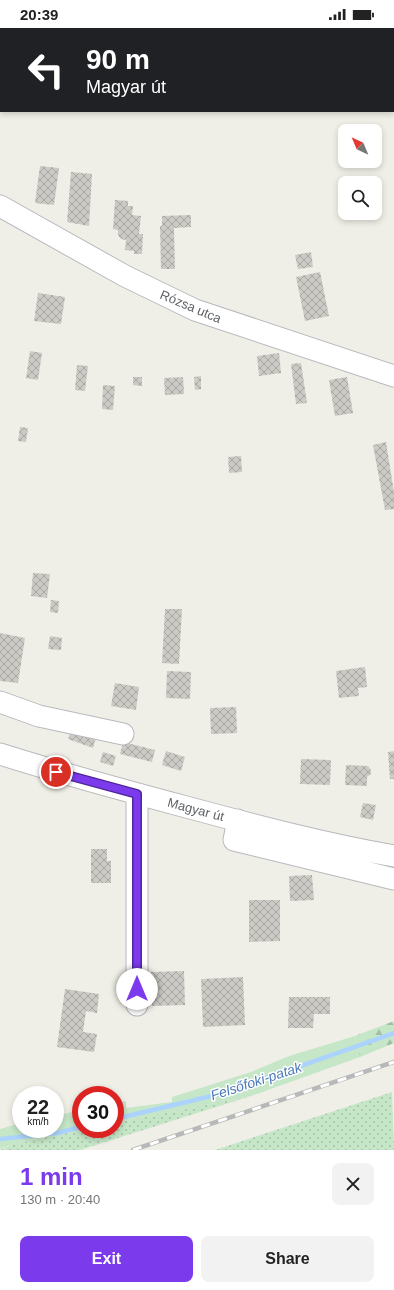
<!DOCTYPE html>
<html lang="en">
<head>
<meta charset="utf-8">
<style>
  body { margin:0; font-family:Arial,sans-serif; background:#f2f2f2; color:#222; height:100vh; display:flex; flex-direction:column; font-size:15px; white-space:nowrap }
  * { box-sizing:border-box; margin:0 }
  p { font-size:13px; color:#767676 }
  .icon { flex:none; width:22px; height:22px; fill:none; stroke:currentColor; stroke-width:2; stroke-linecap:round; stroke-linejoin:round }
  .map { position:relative; height:1122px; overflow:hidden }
  .side { display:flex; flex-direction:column; background:#fff; flex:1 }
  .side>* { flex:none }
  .banner { position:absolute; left:0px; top:0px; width:394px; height:84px; box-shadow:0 2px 6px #0003; background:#202124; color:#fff; overflow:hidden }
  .needle { width:26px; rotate:316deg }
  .controls { position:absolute; left:338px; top:96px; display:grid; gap:8px }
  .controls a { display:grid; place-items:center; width:44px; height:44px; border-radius:8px; background:#fff; box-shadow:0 2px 6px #0003; font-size:20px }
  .speed { position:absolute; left:12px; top:1058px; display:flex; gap:8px; font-size:20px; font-weight:700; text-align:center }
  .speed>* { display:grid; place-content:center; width:52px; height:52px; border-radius:50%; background:#fff; box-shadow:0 2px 6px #0003; line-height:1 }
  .speed small { font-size:10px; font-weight:400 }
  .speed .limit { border:6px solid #d22; background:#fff; color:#111 }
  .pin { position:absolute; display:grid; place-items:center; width:34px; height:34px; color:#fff; margin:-17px; border:2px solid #fff; border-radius:50%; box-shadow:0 1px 4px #0007 }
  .me { position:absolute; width:44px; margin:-22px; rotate:0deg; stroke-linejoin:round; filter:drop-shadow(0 0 3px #0008) }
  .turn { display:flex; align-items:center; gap:14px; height:84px; padding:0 20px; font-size:18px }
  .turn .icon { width:52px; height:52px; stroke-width:2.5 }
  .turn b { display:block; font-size:28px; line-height:34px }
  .round { display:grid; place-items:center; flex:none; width:42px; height:42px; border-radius:8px; background:#f2f2f2 }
  .summary { display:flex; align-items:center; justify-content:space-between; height:68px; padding:0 20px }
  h1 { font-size:24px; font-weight:700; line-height:30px; color:#7c3aed }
  .button { display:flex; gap:8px; margin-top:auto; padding:8px 20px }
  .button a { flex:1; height:46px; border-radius:8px; background:#7c3aed; color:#fff; font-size:16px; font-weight:700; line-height:46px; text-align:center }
  .button a+a { background:#f2f2f2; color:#222 }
  .status { display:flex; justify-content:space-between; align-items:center; height:28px; padding:0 20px; background:#fff; direction:ltr }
  .status svg { height:11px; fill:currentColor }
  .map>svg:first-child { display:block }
  .grass { fill:#c5e6c7 }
  .forest { fill:url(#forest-firs) }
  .garden { fill:url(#garden-dots) }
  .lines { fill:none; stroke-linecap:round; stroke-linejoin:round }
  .stream { stroke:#abd3fd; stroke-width:4.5 }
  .building { fill:url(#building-cross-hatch) }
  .minor-casing { stroke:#b7b9bd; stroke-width:23 }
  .minor { stroke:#fff; stroke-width:21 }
  .rail-casing { stroke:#b7b8b8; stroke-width:4.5 }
  .rail { stroke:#fff; stroke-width:3; stroke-dasharray:9; stroke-linecap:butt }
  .route-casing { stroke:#51269a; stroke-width:10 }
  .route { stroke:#7c3aed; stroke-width:7 }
  .labels { text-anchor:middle; stroke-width:3; stroke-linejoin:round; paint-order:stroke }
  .street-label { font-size:13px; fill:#5e6267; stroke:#fff }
  .water-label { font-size:14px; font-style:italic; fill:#4978b8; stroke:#fff }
</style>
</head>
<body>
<div class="status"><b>20:39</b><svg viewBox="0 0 49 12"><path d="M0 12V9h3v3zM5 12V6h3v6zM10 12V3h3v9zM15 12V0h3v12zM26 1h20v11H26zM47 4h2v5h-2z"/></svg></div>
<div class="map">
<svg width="394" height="1122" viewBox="0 0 394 1122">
  <defs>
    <pattern id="forest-firs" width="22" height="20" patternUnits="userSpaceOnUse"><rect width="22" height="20" fill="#c5e6c7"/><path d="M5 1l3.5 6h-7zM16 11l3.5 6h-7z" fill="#a3bea5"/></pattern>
    <pattern id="garden-dots" width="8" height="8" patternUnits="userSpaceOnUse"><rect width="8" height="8" fill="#c5e6c7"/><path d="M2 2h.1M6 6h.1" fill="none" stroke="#a3bea5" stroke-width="1.8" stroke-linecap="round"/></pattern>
    <pattern id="building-cross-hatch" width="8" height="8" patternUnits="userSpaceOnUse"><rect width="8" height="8" fill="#cccac4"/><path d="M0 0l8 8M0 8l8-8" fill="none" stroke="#a9a7a3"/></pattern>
  </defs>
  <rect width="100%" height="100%" fill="#f0efe7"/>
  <path class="grass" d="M355 1008 360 1029 251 1068 115 1095V1075L126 1073V1080L172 1074V1069L251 1044 289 1028Z
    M81 1082V1101H87L13 1116 0 1121V1101L21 1095V1101H55V1088Z"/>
  <path class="forest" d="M394 993V1015L360 1029 355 1008Z"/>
  <path class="garden" d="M392 1064 394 1122H215Z
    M251 1068 80 1122H0L13 1116 87 1101H115V1095Z"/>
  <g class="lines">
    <path class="stream" d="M115 1091 224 1065 394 1005
      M0 1111 58 1105 81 1099"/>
  </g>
  <path class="building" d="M40 138 59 140 54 177 35 175Z
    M71 144 92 146 89 198 67 194Z
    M115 172 128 173V178H133L132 187 141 188 139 206H143L142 226H134V223L125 222 126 212 121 211 118 207V202L113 201Z
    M191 187V199L174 200 175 241H161L160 198H162V188Z
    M311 224 313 239 298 241 295 227Z
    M320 244 329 288 305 293 296 249Z
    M38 265 65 269 61 296 34 293Z
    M30 323 42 325 38 352 26 350Z
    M279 325 281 345 259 348 257 328Z
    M301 335 307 375 296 376 291 336Z
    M77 337 88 338 85 363 75 362Z
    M201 348V361L195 362 194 349Z
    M133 349H142V358L133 357Z
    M183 349 184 366 165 367 164 350Z
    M347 349 353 385 335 388 329 352Z
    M103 357 115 358 113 382 102 381Z
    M20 399 28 400 26 414 18 413Z
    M386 414 394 464V481L385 482 373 417Z
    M241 428 242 444 229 445 228 429Z
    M33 545 50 546 47 570 31 568Z
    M51 572 59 573 58 585 50 584Z
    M165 581H182L179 636 162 635Z
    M0 605 25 610 18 655 0 653Z
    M50 608 62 610 61 622 48 621Z
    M365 639 367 659 358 660 359 668 339 670 336 643Z
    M167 643 191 644 190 671 166 670Z
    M115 655 139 659 136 682 111 678Z
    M236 679 237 705 211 706 210 680Z
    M73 698 97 706 93 720 68 711Z
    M123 714 155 722 152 734 120 726Z
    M166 723 185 729 181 743 162 737Z
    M394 723V751H390L388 724Z
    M103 724 116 728 113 738 100 734Z
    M301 731 331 732 330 757 300 756Z
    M346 737 368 738 371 742V746L367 749V758L345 757Z
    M363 775 376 777 373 792 360 789Z
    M91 821H107V833H111V855H91Z
    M312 847 314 872 290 873 289 848Z
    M249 872H280V913L249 914Z
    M184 943 185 977 152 978 151 944Z
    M243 949 245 997 203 999 201 951Z
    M65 961 99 966 97 985 86 983 83 1004 97 1006 94 1024 57 1019Z
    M289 969H330V986H314L313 1000H288Z"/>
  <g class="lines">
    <g class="minor-casing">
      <path id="minor" d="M287 0 290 1
        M393 35H394
        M0 178 125 248 195 282 394 348
        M0 674 39 688 123 706
        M0 726C63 746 126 763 190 780 257 798 325 816 394 828
        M238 792 234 812 394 851
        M137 977V766"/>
    </g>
    <use href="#minor" class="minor"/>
    <g class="rail-casing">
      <path id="rail" d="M133 1122 394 1034"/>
    </g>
    <use href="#rail" class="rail"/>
  </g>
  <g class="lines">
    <g class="route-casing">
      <path id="route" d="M56 744 137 766V961"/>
    </g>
    <use href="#route" class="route"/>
  </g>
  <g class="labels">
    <g class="street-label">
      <text transform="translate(191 278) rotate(23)" y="5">Rózsa utca</text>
      <text transform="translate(196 781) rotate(15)" y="5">Magyar út</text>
    </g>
    <g class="water-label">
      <text transform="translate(256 1053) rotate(-18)" y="5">Felsőfoki-patak</text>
    </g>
  </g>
</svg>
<div class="controls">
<a><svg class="needle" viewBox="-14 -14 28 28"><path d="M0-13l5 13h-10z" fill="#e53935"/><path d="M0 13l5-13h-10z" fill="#767676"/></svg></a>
<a><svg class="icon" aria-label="search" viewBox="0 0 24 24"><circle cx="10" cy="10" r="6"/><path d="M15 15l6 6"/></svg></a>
</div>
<div class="speed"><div>22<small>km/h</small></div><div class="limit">30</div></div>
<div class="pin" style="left:56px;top:744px;background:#d93025"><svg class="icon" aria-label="arrive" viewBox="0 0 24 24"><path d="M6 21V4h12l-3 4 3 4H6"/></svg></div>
<svg class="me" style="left:137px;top:961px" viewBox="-20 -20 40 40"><circle r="19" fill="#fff"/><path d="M0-13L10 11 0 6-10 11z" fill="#7c3aed"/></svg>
<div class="banner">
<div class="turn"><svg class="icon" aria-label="left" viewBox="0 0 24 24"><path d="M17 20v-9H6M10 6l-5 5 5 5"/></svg><div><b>90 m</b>Magyar út</div></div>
</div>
</div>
<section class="side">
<div class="summary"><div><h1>1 min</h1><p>130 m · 20:40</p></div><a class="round"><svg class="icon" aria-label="close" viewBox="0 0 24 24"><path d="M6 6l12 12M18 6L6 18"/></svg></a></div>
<div class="button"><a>Exit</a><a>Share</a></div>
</section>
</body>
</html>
